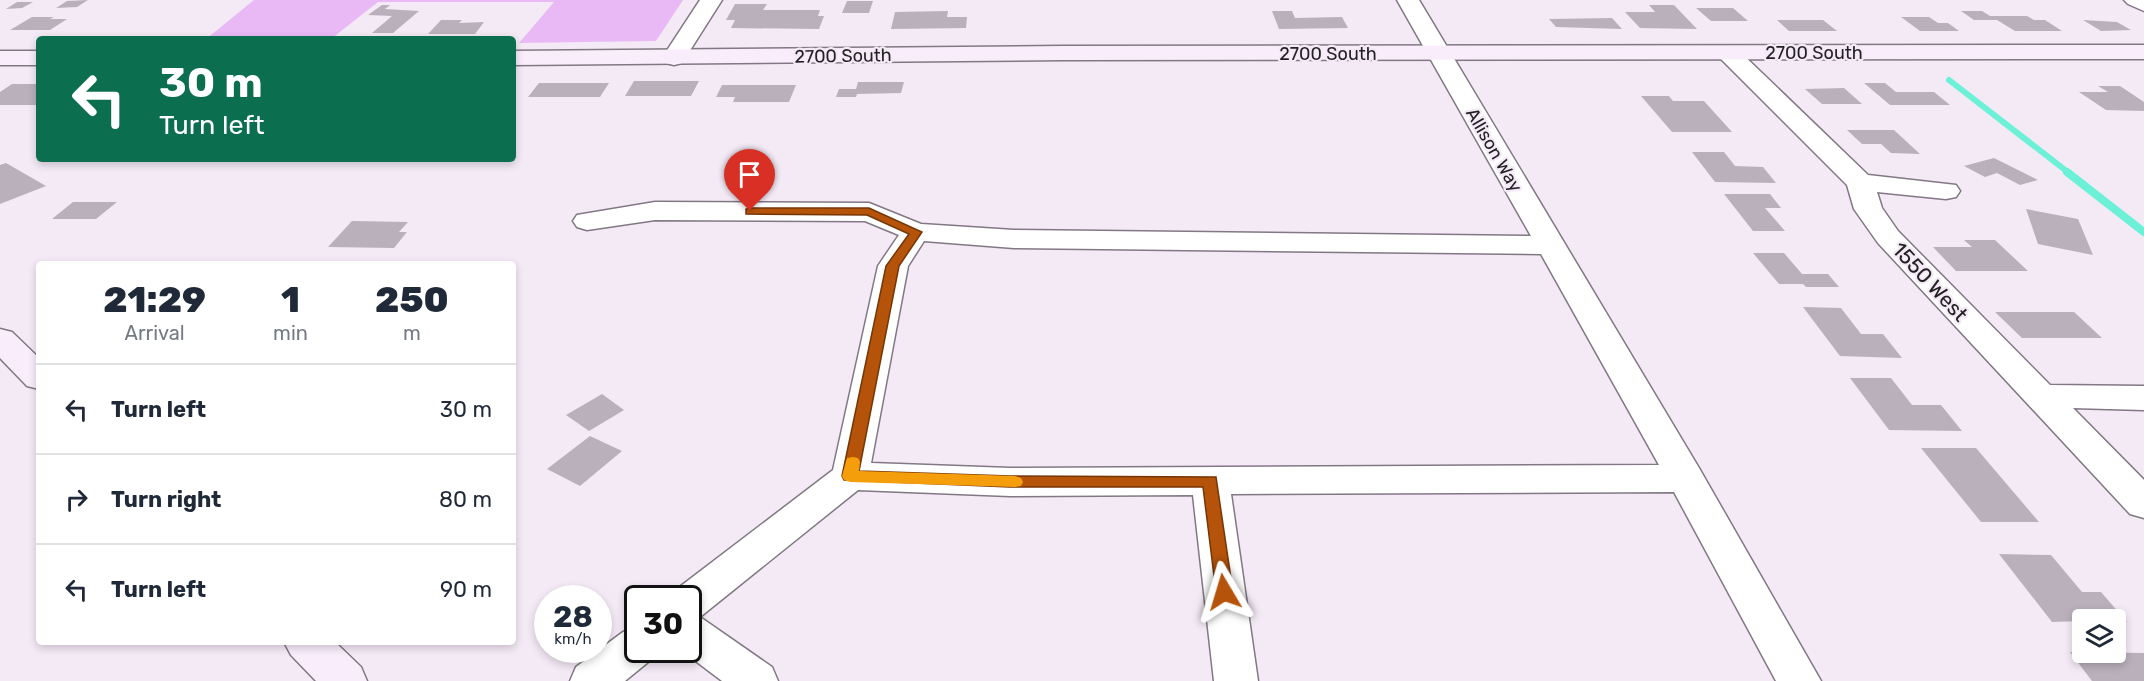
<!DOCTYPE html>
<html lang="en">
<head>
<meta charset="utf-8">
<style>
  body { margin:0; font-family:Rubik,sans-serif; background:#f6f6f7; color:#1f2937; height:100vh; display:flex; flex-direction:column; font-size:22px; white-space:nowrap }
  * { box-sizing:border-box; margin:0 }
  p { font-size:20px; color:#747a83 }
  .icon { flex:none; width:33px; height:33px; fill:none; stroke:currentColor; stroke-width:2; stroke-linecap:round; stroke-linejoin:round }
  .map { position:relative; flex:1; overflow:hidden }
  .side { position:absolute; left:36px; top:261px; width:480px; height:384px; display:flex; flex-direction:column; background:#fff; border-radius:6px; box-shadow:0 3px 9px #0003 }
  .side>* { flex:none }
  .guide { position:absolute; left:36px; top:36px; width:480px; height:126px; border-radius:6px; box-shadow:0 3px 9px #0003; background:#0b6e4f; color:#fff; overflow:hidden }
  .buttons { position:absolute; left:2072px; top:609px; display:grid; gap:12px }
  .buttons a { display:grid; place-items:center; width:54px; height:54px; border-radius:6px; background:#fff; box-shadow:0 3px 9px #0003; font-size:30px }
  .speed { position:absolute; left:534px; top:585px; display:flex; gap:12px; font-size:30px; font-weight:700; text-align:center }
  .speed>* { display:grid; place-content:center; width:78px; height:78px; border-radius:50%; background:#fff; box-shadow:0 3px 9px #0003; line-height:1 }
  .speed small { font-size:15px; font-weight:400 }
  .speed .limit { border:3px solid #111; border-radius:9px; background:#fff; color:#111 }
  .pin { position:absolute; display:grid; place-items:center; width:51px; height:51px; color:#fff; margin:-62px -26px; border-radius:50% 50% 50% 0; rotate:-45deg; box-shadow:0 0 6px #0007 }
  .pin .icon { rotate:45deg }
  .me { position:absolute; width:66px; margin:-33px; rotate:353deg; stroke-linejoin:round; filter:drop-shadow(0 0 4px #0008) }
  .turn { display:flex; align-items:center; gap:21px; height:126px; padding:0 24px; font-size:27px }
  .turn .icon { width:78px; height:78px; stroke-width:2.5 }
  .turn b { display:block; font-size:42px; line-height:51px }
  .eta { display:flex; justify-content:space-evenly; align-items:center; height:102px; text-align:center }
  .eta b { font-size:36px; font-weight:800; line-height:42px }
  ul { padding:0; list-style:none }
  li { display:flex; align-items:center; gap:18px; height:90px; padding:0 24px; border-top:2px solid #e0e1e3 }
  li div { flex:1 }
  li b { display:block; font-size:22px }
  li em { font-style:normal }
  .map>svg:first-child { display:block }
  .green { fill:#e9b9f6 }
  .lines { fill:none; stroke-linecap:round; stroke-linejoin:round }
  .stream-far1 { stroke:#6cf0d6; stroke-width:6 }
  .stream { stroke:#6cf0d6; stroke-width:8 }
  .building { fill:#b9b0bc }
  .minor-casing { stroke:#817883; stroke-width:3 }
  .secondary-casing { stroke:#817883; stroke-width:3 }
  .minor { fill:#fff; fill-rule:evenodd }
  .secondary { fill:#f9edfc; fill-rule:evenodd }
  .route { fill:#b45309; stroke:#753606; stroke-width:1.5 }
  .slow { fill:#f59e0b }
  .labels { text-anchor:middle; stroke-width:4.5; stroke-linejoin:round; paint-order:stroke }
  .far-street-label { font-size:18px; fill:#242125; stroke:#f4eaf6 }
  .street-label { font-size:21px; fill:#242125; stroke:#f4eaf6 }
</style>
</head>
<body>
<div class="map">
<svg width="2144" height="681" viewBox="0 0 2144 681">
  <rect width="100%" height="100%" fill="#f4eaf6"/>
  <path class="green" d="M254 0H683L656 41 519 43 554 2H378L331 39H206Z"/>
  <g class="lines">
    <path class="stream-far1" d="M1949 80 2069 173"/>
    <path class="stream" d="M2067 172 2144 232"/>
  </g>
  <path class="building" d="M88 0 77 7 56 8 67 1Z
    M847 1H873L869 13H842Z
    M17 2H33L22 8 6 9Z
    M735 4H767L763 10H820L818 16H824L819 29 731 28 735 20H726Z
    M382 5H390L385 9 419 11 393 33H372L392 16 368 15Z
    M1649 5H1674L1697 29 1640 28 1625 12H1655Z
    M1696 8H1733L1748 21H1711Z
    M948 11 947 17H967L966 28 891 29 895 12Z
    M1272 11H1292L1295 18 1342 17 1348 28 1279 29Z
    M1961 11H1982L1990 16H2027L2034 20H2045L2062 31H2015L1997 20H1974Z
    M32 17H54L50 19H67L50 30H10Z
    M1901 17H1929L1938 23H1948L1959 31H1920Z
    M1612 18 1622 29 1556 27 1549 19Z
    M441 20H462L459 23 484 22 475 34H428Z
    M1777 20H1823L1837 31H1789Z
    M2083 20 2117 22 2131 30 2101 31Z
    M634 81H699L691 96H625Z
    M858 82H904L901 93 857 94 856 97H836L839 89H856Z
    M539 83H609L600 97H528Z
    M1864 83H1885L1896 92H1934L1950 105H1890Z
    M12 84H39V105H0V92Z
    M722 85H796L789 102H733L735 97H716Z
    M2098 86H2120L2144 102V111L2106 110 2079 92H2108Z
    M1844 88 1862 104H1822L1805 89Z
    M1641 96H1669L1673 101H1704L1732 132H1672Z
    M1847 130H1894L1920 154 1891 153 1881 144H1862Z
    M1692 152H1724L1735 166 1763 167 1776 183 1715 182Z
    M1994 158 2038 180 2020 185 1997 173 1985 177 1964 166Z
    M6 163 46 186 0 204V165Z
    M1724 194H1770L1781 208H1765L1785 231H1753Z
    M73 202H117L96 219H52Z
    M2026 209 2078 219 2093 255 2038 244Z
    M352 221 408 222 399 232H407L394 248 328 247Z
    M1964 240H1995L2028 271H1956L1933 247H1972Z
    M1753 253H1784L1802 274H1828L1839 287H1806L1803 284H1779Z
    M1803 307 1841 308 1861 334H1883L1902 358 1840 356Z
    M1995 312H2074L2102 338H2022Z
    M1850 378H1891L1912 405H1941L1962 431 1889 430Z
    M602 394 624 410 589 431 566 415Z
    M590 436 622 451 580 486 547 469Z
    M1921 448H1976L2039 522H1981Z
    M1999 554 2051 555 2082 592H2101L2127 622H2115V620L2052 622Z
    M2070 652 2144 653V681H2092Z"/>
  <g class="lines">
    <g class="minor-casing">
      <path id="minor" d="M700 0H722L682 63 674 65 666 63 662 58Z
        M1397 0H1419L1699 468 1821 681H1776L1674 492 1231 494 1258 681H1214L1193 495 1010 496 858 490 700 617 772 667 778 681H722L681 650H688V598H670L673 592 833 470 878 266 899 235 865 221 655 220 587 230 577 227 573 221 577 215 655 202 869 203 921 224 1014 230 1531 236ZM924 241 1014 248 1541 254 1659 465 1010 468 871 463 908 266Z
        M2124 0H2144V11L2128 4Z
        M1729 47 1737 49 1868 175 1956 185 1960 191 1956 197 1946 199 1877 192 1882 208 1898 231 2050 385 2144 386V410L2073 408 2144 480V518L2130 514 1878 243 1854 209 1847 185 1721 59 1718 54 1721 49Z
        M638 627V650H658L653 658 625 681H570L576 667 623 632Z"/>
    </g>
    <g class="secondary-casing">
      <path id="secondary" d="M2144 45V59L1063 60 513 65V51L1063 46Z
        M0 51H39V65H0Z
        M0 329 12 332 39 358V389L27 386 0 358Z
        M284 642H335L361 667 367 681H316L291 655Z"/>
    </g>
    <use href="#minor" class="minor"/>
    <use href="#secondary" class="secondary"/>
  </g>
  <path class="route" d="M750 208H869L922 232 899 266 859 471 1010 476 1216 477 1233 592 1230 597 1224 599 1218 597 1216 592 1203 487H1010L844 480 842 476 886 266 909 234 867 215 746 214V209Z"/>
  <path class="slow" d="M853 457 858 458 860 462 859 471 1015 476 1021 478 1023 482 1021 486 1015 487 850 482 844 480 842 476 847 458Z"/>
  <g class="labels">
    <g class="far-street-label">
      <text x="1814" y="59">2700 South</text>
      <text x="1328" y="60">2700 South</text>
      <text transform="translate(843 56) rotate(-1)" y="6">2700 South</text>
      <text transform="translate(1494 150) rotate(60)" y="6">Allison Way</text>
    </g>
    <g class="street-label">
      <text transform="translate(1930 282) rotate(47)" y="7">1550 West</text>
    </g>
  </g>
</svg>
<div class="buttons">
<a><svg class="icon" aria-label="layers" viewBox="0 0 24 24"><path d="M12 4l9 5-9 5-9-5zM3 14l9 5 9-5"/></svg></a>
</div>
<div class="speed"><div>28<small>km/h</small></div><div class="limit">30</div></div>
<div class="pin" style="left:750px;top:211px;background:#d93025"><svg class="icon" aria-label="arrive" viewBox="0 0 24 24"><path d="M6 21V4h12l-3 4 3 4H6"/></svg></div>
<svg class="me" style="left:1224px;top:592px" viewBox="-20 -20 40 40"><path d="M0-17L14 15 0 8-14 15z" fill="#b45309" stroke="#fff" stroke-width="4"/></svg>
<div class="guide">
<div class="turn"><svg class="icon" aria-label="left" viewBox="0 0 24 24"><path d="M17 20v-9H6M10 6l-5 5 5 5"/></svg><div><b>30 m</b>Turn left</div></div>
</div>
<section class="side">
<div class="eta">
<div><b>21:29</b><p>Arrival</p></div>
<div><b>1</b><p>min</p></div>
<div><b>250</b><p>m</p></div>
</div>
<ul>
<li><svg class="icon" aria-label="left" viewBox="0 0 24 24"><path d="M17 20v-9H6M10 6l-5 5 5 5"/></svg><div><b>Turn left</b></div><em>30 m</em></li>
<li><svg class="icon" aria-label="right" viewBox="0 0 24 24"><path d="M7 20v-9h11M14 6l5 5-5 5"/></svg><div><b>Turn right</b></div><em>80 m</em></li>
<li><svg class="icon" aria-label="left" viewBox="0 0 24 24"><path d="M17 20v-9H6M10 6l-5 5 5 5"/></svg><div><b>Turn left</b></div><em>90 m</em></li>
</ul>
</section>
</div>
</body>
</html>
